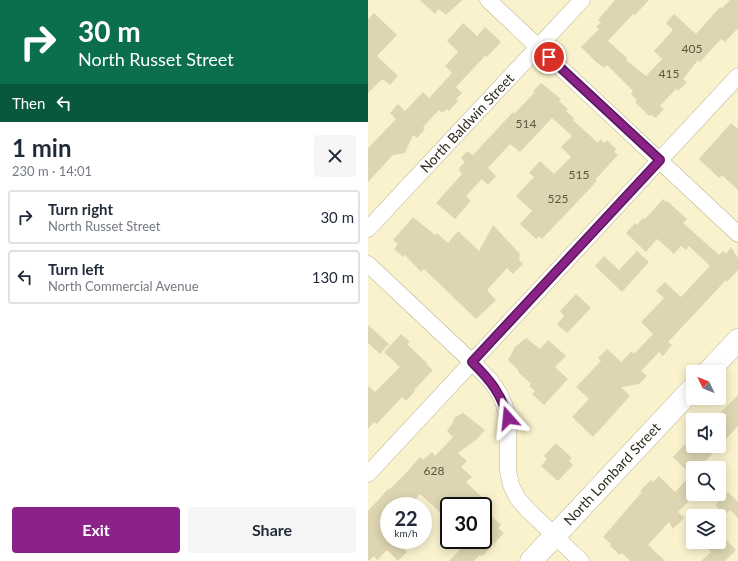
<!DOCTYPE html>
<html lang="en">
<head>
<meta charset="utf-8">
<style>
  body { margin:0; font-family:Lato,sans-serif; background:#f6f6f7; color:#1f2937; height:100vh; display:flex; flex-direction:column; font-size:15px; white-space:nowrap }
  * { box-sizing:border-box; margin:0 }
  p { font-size:13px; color:#747a83 }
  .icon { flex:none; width:22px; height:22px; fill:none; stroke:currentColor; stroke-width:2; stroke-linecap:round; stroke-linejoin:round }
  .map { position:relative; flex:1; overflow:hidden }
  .sheet { display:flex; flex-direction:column; background:#fff; width:368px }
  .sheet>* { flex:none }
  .hud { background:#0b6e4f; color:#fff; overflow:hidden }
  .needle { width:26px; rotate:313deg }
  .controls { position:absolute; left:318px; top:365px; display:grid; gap:8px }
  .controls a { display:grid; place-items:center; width:40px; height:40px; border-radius:4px; background:#fff; box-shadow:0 2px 10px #0003; font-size:20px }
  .speed { position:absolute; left:12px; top:497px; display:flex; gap:8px; font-size:20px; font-weight:700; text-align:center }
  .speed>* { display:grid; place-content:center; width:52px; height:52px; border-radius:50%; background:#fff; box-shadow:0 2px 10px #0003; line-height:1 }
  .speed small { font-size:10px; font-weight:400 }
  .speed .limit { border:2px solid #111; border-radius:6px; background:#fff; color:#111 }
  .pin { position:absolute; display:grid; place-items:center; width:34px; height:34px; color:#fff; margin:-17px; border:2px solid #fff; border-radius:50%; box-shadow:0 1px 4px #0007 }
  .me { position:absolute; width:44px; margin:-22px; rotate:342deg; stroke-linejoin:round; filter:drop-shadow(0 0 3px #0008) }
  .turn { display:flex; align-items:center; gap:14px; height:84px; padding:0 12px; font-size:18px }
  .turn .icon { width:52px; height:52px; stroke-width:2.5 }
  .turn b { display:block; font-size:28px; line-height:34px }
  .then { display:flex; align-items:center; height:38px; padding:0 12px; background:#0003; gap:8px; font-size:15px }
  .round { display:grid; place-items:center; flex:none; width:42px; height:42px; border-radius:4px; background:#f6f6f7 }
  .head { display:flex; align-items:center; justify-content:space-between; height:68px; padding:0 12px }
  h1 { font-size:24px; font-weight:700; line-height:30px }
  .primary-button { display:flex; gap:8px; margin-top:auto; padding:8px 12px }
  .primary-button a { flex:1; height:46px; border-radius:4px; background:#8a2288; color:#fff; font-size:16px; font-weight:700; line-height:46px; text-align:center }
  .primary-button a+a { background:#f6f6f7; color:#1f2937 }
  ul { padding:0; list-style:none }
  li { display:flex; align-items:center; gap:12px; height:54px; margin:0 8px 6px; padding:0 4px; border:2px solid #e0e1e3; border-radius:4px }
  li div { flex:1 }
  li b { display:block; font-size:15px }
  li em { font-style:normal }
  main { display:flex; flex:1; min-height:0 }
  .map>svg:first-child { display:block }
  .building { fill:#ded6b2 }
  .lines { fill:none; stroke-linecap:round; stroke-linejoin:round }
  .street-casing { stroke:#bab28f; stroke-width:17 }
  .primary-casing { stroke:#bab28f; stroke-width:23 }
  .street { stroke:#fff; stroke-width:16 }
  .primary { stroke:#fff; stroke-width:22 }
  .route-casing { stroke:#5a1658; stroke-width:10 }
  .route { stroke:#8a2288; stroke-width:7 }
  .labels { text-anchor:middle; stroke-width:3; stroke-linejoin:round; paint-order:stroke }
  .number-label { font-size:12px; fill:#5b5642 }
  .street-label { font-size:14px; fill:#2f2b1d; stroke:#fff }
</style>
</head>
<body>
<main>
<section class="sheet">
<div class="hud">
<div class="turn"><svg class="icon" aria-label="right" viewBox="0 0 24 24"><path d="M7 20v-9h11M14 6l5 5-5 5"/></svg><div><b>30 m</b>North Russet Street</div></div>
<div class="then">Then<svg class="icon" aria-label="left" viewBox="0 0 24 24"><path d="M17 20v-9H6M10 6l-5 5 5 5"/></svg></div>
</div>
<div class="head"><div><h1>1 min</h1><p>230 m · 14:01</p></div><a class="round"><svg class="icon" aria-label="close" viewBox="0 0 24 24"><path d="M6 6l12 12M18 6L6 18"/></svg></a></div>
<ul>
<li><svg class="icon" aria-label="right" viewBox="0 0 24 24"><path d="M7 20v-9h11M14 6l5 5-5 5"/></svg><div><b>Turn right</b><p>North Russet Street</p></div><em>30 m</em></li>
<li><svg class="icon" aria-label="left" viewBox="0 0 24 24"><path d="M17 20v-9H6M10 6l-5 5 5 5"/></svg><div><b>Turn left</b><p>North Commercial Avenue</p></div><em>130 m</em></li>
</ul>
<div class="primary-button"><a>Exit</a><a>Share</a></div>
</section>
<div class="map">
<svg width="370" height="561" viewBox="0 0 370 561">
  <rect width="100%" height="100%" fill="#faf2cd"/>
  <path class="building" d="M52 0H94L78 15 71 9 67 14Z
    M247 0H281L267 15 265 14 240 41 259 58 258 60 278 76 294 59 286 51 305 30 298 23 306 14 328 34 352 7 354 8 362 0H370V28L357 42 353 39 332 62 330 60 315 79 319 82 310 91 308 89 292 106 296 109 288 118 283 115 281 116 267 102 269 100 263 94 265 91 239 65 236 68 230 63H229L213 47 231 29 228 27 233 22 230 20Z
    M6 13 29 35 9 56 30 76 22 85 14 79 0 93V19Z
    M95 23 109 36 117 27 133 42 119 57 117 56 88 87 94 93 88 99 90 101 81 111 79 109 74 113 71 110 55 127 57 129 49 138 45 135 37 153 25 155 0 182V148L28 119 22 113 30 104 37 111 55 92 61 98 84 73 77 66 90 52 79 41Z
    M173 83 193 99 191 101 200 109 198 111 206 118 205 120 230 143 233 139 236 143 239 140 248 149 246 152 250 155 227 180 229 181 174 239 171 236 168 239 152 224 164 211 148 196 166 177 161 173 172 161 186 174 203 157 193 147 204 136 184 118 152 152 142 144 120 168 128 176 120 185 114 179 98 196 103 201 87 219 68 203 94 174 91 170 92 169 91 168 97 162 93 158 99 151 105 155 145 112 146 114 167 92 165 91Z
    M363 123 370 129V190L354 175 351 178 331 159Z
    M295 199 298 202 299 201 319 219 315 223 351 255 355 251 358 254 363 247 370 258V270L359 282 358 280 300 342 304 345 295 356 291 352 273 371 279 376 271 384 253 387 262 396 225 437 204 417 221 399 208 387 233 361 230 358 239 349 253 362 263 352 267 353 285 334 273 322 296 298 288 291 297 282 313 297 342 266 321 246 318 250 313 246 306 254 289 239 278 252 258 233 267 223 269 225 275 218 277 219Z
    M45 217 67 235 69 233 80 243 90 231 111 251 125 225 152 254 151 260 155 264 145 274 139 268 119 290 128 300 108 319 56 269 53 272 37 255 35 257 26 249 30 244 25 240Z
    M269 251 281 262 254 292 227 266 236 256 251 270Z
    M208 294 223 308 199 333 189 324 196 316 192 311Z
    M0 325 21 344 12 354 0 343Z
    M33 334 42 342 39 344 59 363 58 364 65 370 46 390 47 391 38 401 34 397 9 424 6 422 0 429V386L7 392 32 367 16 352Z
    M158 338 172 349 180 340 198 356 187 367 200 379 176 405 164 394 167 391 161 386 163 384 150 372 151 371 140 360 147 347Z
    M370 395V426L331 468H325V497L310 512 316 518 305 529 301 522 280 545 297 561H262L254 553 252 555 242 546 243 544 235 537 274 492 272 491 283 480 285 482 291 476 307 492 323 475 305 457 317 444 320 446H351V414Z
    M95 413 117 430 108 440 90 453 99 461 93 467 104 477 98 482 115 498 107 506H81L74 514 52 494 42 506H21V540H27L39 552 30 561 19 550 9 560 6 556 0 561V511L21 488V490L38 473 52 457 55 460 64 452 67 456 85 437 79 431 84 424 87 417Z
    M188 443 204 458 201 461 205 465 190 481 173 466 179 459 176 456Z
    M360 492 370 502V518L362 510 351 521V509L347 505Z
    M115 508 133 525 130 528 136 533 122 548 114 556 112 555 106 561H81L101 540H115Z
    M351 533 368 550 357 561H333L343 552 333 542H351Z"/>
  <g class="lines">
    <g class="street-casing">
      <path id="street" d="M120 0 370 234
        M0 229 214 0
        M0 264 104 362 122 380 131 393 136 404 140 418V471L143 485 150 499 160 510 213 561
        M0 474 370 76"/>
    </g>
    <g class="primary-casing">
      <path id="primary" d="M340 372 370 340
        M163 561 325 388"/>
    </g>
    <use href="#street" class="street"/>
    <use href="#primary" class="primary"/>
  </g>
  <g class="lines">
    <g class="route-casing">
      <path id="route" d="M140 418C133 393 122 380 104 362L292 160 181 57"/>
    </g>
    <use href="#route" class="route"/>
  </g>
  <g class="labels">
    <g class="number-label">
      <text x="324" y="53">405</text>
      <text x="301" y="78">415</text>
      <text x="158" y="128">514</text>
      <text x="211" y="179">515</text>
      <text x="190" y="203">525</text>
      <text x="66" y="475">628</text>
    </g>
    <g class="street-label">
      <text transform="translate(99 123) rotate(-47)" y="5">North Baldwin Street</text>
      <text transform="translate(244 474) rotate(-47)" y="5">North Lombard Street</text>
    </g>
  </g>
</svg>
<div class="controls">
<a><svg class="needle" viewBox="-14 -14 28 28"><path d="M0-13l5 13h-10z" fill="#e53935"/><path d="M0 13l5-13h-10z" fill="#747a83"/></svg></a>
<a><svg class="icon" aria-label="sound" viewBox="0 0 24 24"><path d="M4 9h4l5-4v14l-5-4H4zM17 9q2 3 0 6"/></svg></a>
<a><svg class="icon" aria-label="search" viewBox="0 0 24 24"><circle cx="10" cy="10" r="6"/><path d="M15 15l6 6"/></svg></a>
<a><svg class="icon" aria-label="layers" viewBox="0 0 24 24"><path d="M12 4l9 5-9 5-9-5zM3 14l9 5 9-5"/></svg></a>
</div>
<div class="speed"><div>22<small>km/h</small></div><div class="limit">30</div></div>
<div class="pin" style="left:181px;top:57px;background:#d93025"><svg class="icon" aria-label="arrive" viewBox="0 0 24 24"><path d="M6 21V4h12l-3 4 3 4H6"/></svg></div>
<svg class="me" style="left:140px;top:418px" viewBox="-20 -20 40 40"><path d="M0-17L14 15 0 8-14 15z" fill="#8a2288" stroke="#fff" stroke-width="4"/></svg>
</div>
</main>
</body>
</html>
